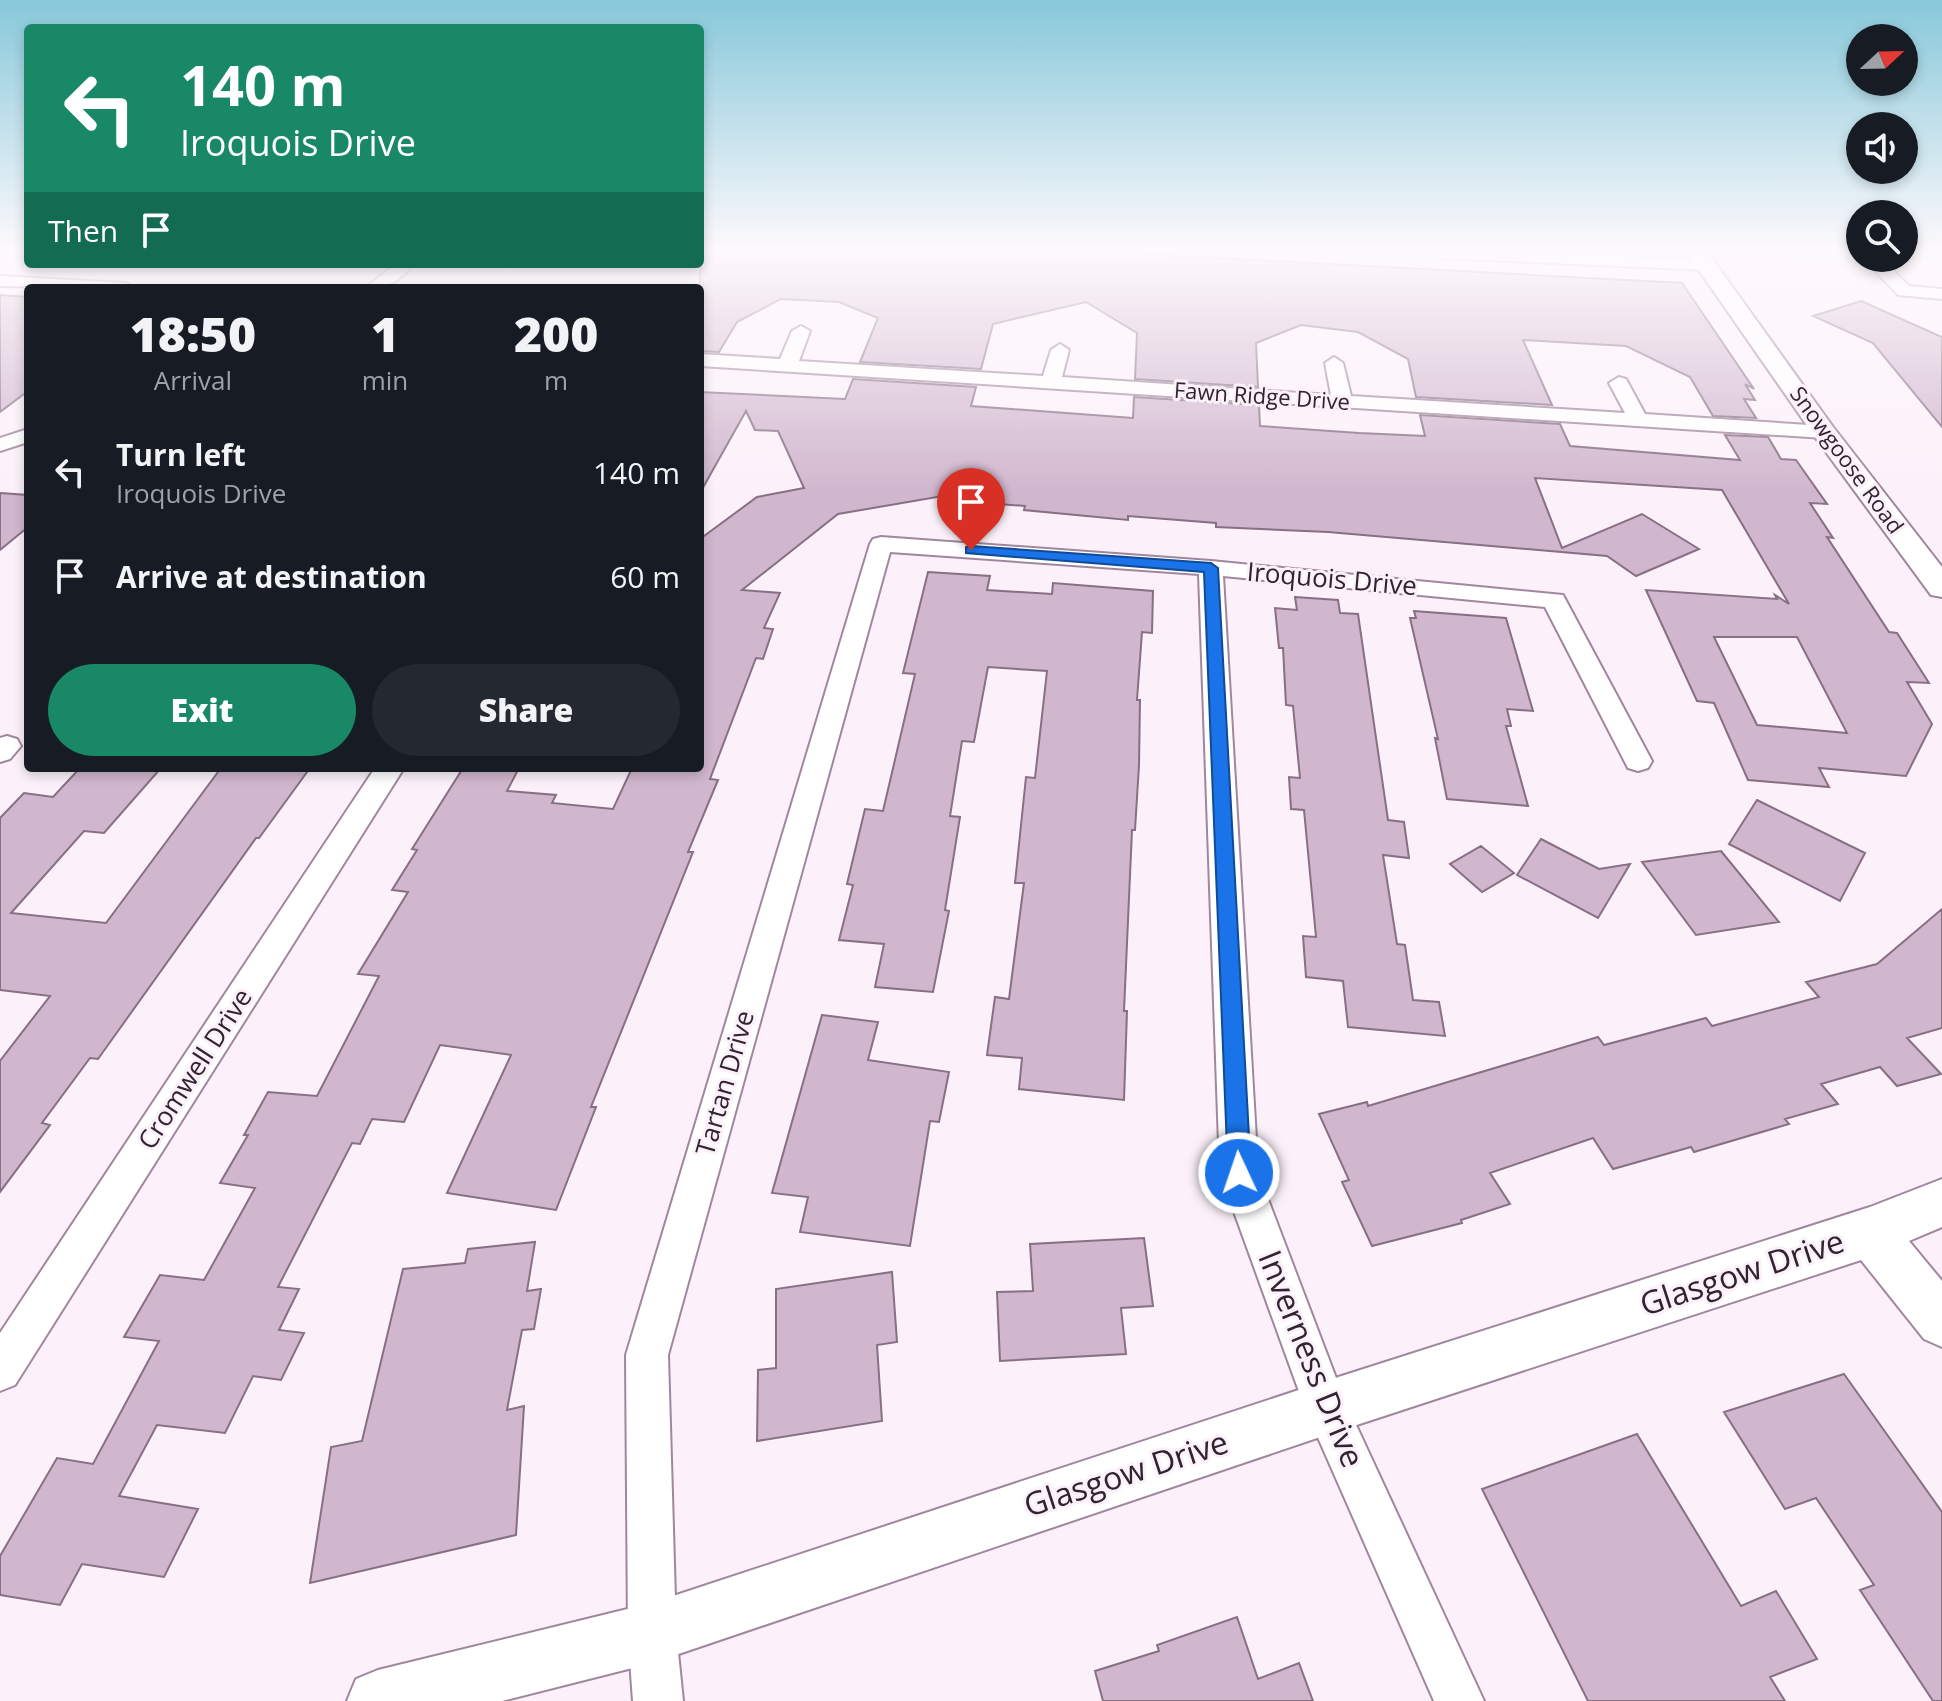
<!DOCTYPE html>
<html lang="en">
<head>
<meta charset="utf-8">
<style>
  body { margin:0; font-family:"Open Sans",sans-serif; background:#242831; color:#f1f3f6; height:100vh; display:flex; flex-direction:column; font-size:30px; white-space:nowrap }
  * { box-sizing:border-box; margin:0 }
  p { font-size:26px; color:#9ea1a6 }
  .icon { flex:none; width:44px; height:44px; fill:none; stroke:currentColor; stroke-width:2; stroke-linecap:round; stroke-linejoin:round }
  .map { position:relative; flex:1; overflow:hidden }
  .side { position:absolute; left:24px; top:284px; width:680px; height:488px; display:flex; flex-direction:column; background:#171b24; border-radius:8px; box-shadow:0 4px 12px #0003 }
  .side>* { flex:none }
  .guide { position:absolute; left:24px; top:24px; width:680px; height:244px; border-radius:8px; box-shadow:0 4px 12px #0003; background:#188867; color:#fff; overflow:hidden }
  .needle { width:52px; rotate:68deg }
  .fabs { position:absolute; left:1846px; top:24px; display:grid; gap:16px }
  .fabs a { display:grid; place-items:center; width:72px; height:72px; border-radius:50%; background:#171b24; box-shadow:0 4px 12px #0003; font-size:40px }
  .pin { position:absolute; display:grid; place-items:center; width:68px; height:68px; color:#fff; margin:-82px -34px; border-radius:50% 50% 50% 0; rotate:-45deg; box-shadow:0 0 8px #0007 }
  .pin .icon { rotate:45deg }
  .me { position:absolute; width:88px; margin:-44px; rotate:357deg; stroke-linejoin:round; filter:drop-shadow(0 0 6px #0008) }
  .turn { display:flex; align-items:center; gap:28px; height:168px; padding:0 24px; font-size:36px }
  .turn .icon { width:104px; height:104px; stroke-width:2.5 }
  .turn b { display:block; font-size:56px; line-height:68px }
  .then { display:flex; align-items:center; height:76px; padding:0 24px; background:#0003; gap:16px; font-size:30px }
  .eta { display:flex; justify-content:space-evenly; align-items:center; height:136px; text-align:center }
  .eta b { font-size:48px; font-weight:800; line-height:56px }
  .button { display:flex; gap:16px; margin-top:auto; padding:16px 24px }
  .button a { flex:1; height:92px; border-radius:48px; background:#188867; color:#fff; font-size:32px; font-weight:800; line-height:92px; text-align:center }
  .button a+a { background:#242831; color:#f1f3f6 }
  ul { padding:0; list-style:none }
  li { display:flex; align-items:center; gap:24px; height:104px; padding:0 24px }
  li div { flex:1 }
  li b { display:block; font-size:30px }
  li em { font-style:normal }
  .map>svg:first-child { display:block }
  .building { fill:#d1b7ce; stroke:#876f84; stroke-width:2; fill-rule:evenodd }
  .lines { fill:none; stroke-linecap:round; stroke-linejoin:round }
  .minor-casing { stroke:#a0879d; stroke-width:4 }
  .tertiary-casing { stroke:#a0879d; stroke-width:4 }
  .minor { fill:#fff; fill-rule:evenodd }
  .tertiary { fill:#fff; fill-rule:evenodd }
  .route { fill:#1a73e8; stroke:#114b97; stroke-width:2 }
  .labels { text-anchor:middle; stroke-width:6; stroke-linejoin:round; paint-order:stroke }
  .far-street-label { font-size:22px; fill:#2f252e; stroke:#fcf1fa }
  .street-label { font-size:26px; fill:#2f252e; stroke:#fcf1fa }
  .near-street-label { font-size:32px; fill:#2f252e; stroke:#fcf1fa }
</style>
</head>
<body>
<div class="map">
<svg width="1942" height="1701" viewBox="0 0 1942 1701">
  <rect width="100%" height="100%" fill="#fcf1fa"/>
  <path class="building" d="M700 253H1124L1682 283 1754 389 1745 384 1755 400 1744 399 1756 418 1713 416 1690 377 1626 346 1523 340 1552 405 1416 397 1408 359 1358 332 1301 325 1256 343 1258 387 1135 379 1137 333 1086 302 993 324 981 369 860 362 878 318 839 302 781 299 737 322 719 352 700 351Z
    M0 295 28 297V391L0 412Z
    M1861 301 1942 337V427L1873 343 1813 316Z
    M853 379 976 387 971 406 1066 413 1133 418 1134 397 1259 405 1260 426 1359 433 1425 436 1420 415 1560 424 1570 446 1740 460 1725 435 1768 437 1781 459 1796 460 1827 504 1810 503 1833 538 1827 537 1889 632 1897 633 1929 683 1907 682 1932 724 1906 776 1819 768 1829 787 1748 780 1714 703 1697 701 1646 590 1777 599 1775 595 1789 604 1722 490 1535 478 1562 548 1642 514 1699 549 1636 576 1607 556 1328 532 1216 527V523L1128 516V520L1024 510 1025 506 969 502 972 491 838 514 742 590 780 593 764 628 773 629 763 659 756 658 710 779 718 780 688 852H693L591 1107H596L556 1210 447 1193 511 1055 440 1045 404 1122 372 1119 360 1144 352 1143 278 1287 299 1289 279 1330 304 1333 281 1380 253 1376 225 1433 157 1425 119 1496 198 1509 164 1577 82 1564 60 1605 0 1595V1556L57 1458 93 1464 159 1341 124 1337 160 1275 204 1280 255 1188 220 1183 248 1135H244L268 1092 317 1096 379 976 358 974 408 892 392 890 417 850 412 849 463 768H519L507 791 556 795 552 803 613 809 632 768H700V539L757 497 804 488 778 431 755 430 746 411 700 493V392L845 399ZM1714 637H1797L1847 733 1757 725Z
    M0 493 28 495V527L0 550Z
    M928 572 990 576 987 590 1052 594 1053 583 1153 591 1152 633 1142 632 1137 700H1140L1139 765 1135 830H1132L1124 1011H1127L1124 1100 1019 1089 1022 1058 987 1055 995 997 1009 999 1024 883H1015L1026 777 1035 778 1047 671 988 667 974 742 962 741 950 816 960 817 945 910 949 911 933 992 875 987 884 944 839 940 853 885 847 884 865 809 883 811 915 674 903 673Z
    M1295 597 1338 600 1340 613 1358 614 1388 820 1404 822 1409 858 1383 855 1397 944 1405 945 1413 1000 1439 1002 1445 1036 1348 1027 1343 981 1306 977 1303 936 1316 937 1304 810 1291 809 1289 777 1300 778 1293 706 1286 705 1283 648H1279L1275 608 1297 610Z
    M1414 611 1506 618 1533 711 1507 709 1511 726H1506L1528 806 1447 799 1435 738 1438 739 1410 618H1416Z
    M80 768H161L104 833 84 831 11 913 106 923 221 768H310L259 838H256L98 1059 90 1058 42 1123 50 1125 0 1192V1061L50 996 0 990V818L24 793 53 797Z
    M1757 800 1865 853 1840 901 1729 844Z
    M1541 839 1599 869 1630 864 1598 918 1517 875Z
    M1481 846 1514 873 1482 892 1450 864Z
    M1721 851 1779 922 1696 935 1642 862Z
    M1942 909V1028L1907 1038 1941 1074 1897 1086 1880 1067 1821 1084 1838 1104 1785 1119 1789 1124 1694 1152 1691 1147 1613 1169 1593 1138 1490 1173 1510 1204 1461 1220 1462 1223 1372 1246 1342 1182 1349 1180 1319 1114 1367 1102 1368 1106 1598 1037 1604 1045 1706 1018 1712 1026 1819 997 1806 982 1877 964Z
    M822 1015 878 1022 868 1060 949 1072 939 1122 930 1121 910 1246 800 1232 808 1197 772 1193Z
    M1144 1238 1153 1306 1121 1308 1126 1354 1000 1361 997 1292 1033 1291 1030 1244Z
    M535 1242 527 1291 541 1289 534 1329 522 1330 507 1410 524 1406 516 1535 310 1583 331 1447 362 1441 403 1269 465 1263 468 1249Z
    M892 1272 897 1342 877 1345 882 1421 757 1441 758 1370 776 1368V1289Z
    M1844 1374 1942 1512V1701H1933L1860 1590 1874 1585 1816 1498 1785 1509 1724 1412Z
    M1637 1434 1741 1606 1776 1591 1817 1659 1770 1677 1785 1701H1588L1482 1489Z
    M1237 1617 1258 1679 1299 1663 1313 1701H1103L1095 1671 1159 1651 1157 1645Z"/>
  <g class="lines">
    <g class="minor-casing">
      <path id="minor" d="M1435 253H1561L1706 260 1714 265 1706 270 1443 258Z
        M1863 258H1880L1909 286 1942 289V299L1898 295Z
        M396 264H413C399 282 388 288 365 288Z
        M0 276 126 283 135 288 0 286Z
        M801 326 810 331 799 361 1043 376 1051 350 1060 344 1069 350 1062 377 1331 395 1325 363 1334 357 1343 363 1351 396 1625 413 1609 383 1619 377 1626 379 1645 414 1824 426 1834 432 1824 438 700 366V354L780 359 792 331Z
        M28 429V442L0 451V438Z
        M881 537 1211 561 1563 595 1652 761 1648 768 1638 771 1628 768 1545 607 1223 576 1258 1173 1344 1399 1484 1701H1434L1305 1408 1220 1173 1199 574 890 552 668 1355 676 1633 683 1701H633L628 1633 626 1355 870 544 873 539Z
        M7 736 17 739 21 746 10 759 0 762V738Z
        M375 768H404L15 1385 0 1391V1333Z"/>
    </g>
    <g class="tertiary-casing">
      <path id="tertiary" d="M1687 253H1708L1833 427 1942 567V597L1931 595 1815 437Z
        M1942 1179V1227L1909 1241 1942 1281V1347L1924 1339 1861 1260 1326 1435 652 1663 502 1701H347L356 1679 378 1670 652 1603 1326 1381 1870 1207Z"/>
    </g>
    <use href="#minor" class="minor"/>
    <use href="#tertiary" class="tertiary"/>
  </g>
  <linearGradient id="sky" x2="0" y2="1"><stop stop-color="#87c8da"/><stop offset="0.51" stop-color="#fef9fd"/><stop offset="1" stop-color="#fef9fd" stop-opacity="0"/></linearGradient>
  <rect width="1942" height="492" fill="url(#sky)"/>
  <path class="route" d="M971 546 1211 563 1218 568 1251 1173 1247 1181 1239 1184 1231 1181 1228 1173 1204 572 966 553V547Z"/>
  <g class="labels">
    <g class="far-street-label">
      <text transform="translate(1262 396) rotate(4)" y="8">Fawn Ridge Drive</text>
      <text transform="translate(1847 460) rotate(54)" y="8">Snowgoose Road</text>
    </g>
    <g class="street-label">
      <text transform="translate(1332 579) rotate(5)" y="9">Iroquois Drive</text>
      <text transform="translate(195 1069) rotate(-57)" y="9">Cromwell Drive</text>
      <text transform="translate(725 1083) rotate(-74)" y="9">Tartan Drive</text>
    </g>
    <g class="near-street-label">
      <text transform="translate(1742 1273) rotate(-18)" y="11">Glasgow Drive</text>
      <text transform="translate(1311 1359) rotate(68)" y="11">Inverness Drive</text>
      <text transform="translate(1126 1474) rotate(-18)" y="11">Glasgow Drive</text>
    </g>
  </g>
</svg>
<div class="fabs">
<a><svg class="needle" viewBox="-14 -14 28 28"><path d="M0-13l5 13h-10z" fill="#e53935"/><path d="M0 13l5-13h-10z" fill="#9ea1a6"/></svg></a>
<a><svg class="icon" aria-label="sound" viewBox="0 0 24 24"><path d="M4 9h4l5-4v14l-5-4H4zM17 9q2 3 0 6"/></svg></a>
<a><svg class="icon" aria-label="search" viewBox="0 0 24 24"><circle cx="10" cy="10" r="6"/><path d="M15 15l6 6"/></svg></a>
</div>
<div class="pin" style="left:971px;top:550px;background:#d93025"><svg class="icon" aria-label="arrive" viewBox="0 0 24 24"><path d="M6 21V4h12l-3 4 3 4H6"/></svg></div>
<svg class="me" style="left:1239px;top:1173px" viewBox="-20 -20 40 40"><circle r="17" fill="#1a73e8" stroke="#fff" stroke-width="3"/><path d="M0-11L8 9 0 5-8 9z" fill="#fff"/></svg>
<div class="guide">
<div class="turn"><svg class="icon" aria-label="left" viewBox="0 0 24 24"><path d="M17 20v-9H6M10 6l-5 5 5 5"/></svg><div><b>140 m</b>Iroquois Drive</div></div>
<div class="then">Then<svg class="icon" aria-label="arrive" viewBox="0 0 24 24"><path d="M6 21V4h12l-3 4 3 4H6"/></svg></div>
</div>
<section class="side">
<div class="eta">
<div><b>18:50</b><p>Arrival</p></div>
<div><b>1</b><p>min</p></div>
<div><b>200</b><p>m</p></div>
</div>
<ul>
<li><svg class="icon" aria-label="left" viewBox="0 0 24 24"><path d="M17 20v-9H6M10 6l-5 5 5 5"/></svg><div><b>Turn left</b><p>Iroquois Drive</p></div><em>140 m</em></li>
<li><svg class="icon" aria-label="arrive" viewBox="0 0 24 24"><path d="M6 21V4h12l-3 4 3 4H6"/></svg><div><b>Arrive at destination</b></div><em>60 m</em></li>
</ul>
<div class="button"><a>Exit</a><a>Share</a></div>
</section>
</div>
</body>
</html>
